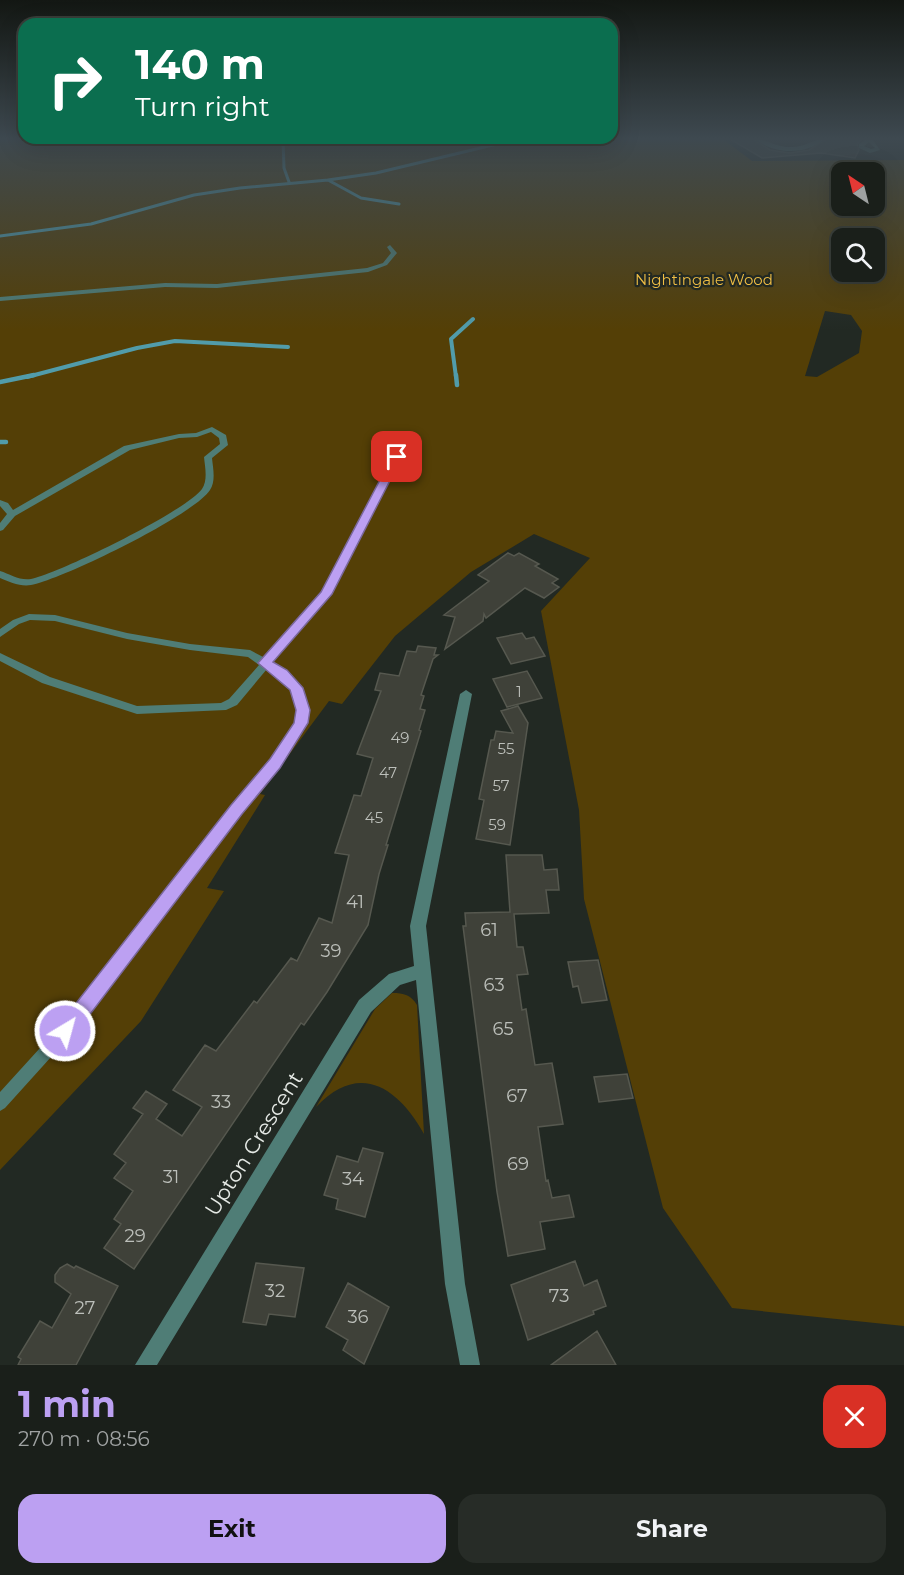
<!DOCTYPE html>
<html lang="en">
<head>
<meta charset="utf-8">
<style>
  body { margin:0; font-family:Montserrat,sans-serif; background:#272c27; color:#f1f3f6; height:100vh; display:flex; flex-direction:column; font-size:22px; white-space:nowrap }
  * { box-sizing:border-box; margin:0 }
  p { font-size:20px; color:#9fa2a2 }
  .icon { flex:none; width:33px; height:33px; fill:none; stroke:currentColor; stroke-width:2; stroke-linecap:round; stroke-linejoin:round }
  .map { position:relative; height:1365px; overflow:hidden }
  .details { display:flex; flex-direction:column; background:#1a1f1a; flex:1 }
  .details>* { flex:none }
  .hud { position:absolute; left:18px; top:18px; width:600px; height:126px; border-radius:18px; box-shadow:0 6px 24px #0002,0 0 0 2px #383d39; background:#0b6e4f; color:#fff; overflow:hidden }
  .needle { width:39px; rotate:325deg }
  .tools { position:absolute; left:831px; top:162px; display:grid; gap:12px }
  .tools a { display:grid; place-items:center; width:54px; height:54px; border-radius:12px; background:#1a1f1a; box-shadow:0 6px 24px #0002,0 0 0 2px #383d39; font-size:30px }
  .pin { position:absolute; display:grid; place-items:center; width:51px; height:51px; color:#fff; margin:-26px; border-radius:12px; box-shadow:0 3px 9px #0006 }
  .me { position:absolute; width:66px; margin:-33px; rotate:37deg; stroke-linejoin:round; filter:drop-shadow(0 0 4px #0008) }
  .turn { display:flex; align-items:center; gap:21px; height:126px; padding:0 18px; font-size:27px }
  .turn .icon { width:78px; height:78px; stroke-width:2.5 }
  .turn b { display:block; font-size:42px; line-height:51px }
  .round { display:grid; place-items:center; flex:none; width:63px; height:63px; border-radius:18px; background:#272c27 }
  .headline { display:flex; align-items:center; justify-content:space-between; height:102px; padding:0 18px }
  h1 { font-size:36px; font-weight:700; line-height:45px; color:#bca0f2 }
  .action { display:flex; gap:12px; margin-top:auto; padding:12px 18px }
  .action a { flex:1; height:69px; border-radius:18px; background:#bca0f2; color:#111; font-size:24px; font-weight:700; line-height:69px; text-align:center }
  .action a+a { background:#272c27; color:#f1f3f6 }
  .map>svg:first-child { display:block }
  .green { fill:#543f06; fill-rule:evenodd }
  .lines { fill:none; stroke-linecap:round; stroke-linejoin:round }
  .stream-far2 { stroke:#519caa; stroke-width:3 }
  .stream-far1 { stroke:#519caa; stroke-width:4 }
  .stream { stroke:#519caa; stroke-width:4.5 }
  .building { fill:#3f4139; stroke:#56584f; stroke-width:1.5 }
  .service { fill:#4f7d76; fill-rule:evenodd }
  .minor { fill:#4f7d76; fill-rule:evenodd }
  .route { fill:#bca0f2; stroke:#7a689d; stroke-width:1.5 }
  .labels { text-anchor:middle; stroke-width:4.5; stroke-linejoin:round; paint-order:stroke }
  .far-park-label { font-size:15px; fill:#f0be44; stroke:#222923 }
  .number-label { font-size:15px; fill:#bcbfba }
  .near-number-label { font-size:18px; fill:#bcbfba }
  .near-street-label { font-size:21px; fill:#e5e9e5; stroke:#222923 }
</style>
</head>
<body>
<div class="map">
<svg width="904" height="1365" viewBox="0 0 904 1365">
  <rect width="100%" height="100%" fill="#222923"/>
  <path class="green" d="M0 139H723L752 161 904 160V1326L732 1308 663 1208 584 899 579 810 541 611 590 558 534 534 471 572 395 636 342 704 329 701 260 794 265 795 207 888 224 891 141 1021 0 1170ZM842 172H874V206H842ZM842 238H874V272H842ZM825 311 851 315 862 331 859 353 817 377 805 376Z
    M392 993C404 993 411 995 417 1005L424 1134C398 1087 359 1061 316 1107L375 1009Z"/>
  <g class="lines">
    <path class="stream-far2" d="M283 139 284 168 289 182
      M399 204 361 198 328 180 376 173 497 144
      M0 236 91 224 194 195 240 188 328 180"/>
    <path class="stream-far1" d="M27 377 137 348 175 341 288 347
      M456 377 451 339 473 319"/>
    <path class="stream" d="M456 375 457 385
      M0 382 34 375
      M0 442H6"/>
  </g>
  <path class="building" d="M730 139H753L770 150 790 153 809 150 826 139H862L857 144 859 150 855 158 821 153 762 158Z
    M508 553 514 556 519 553 539 564 535 566 558 579 552 583 559 587 544 598 525 588 486 618 484 614 483 621 445 649 455 617 444 615 489 581 478 575Z
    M522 633 526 639 534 637 545 656 511 664 497 638Z
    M418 646 436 648 434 655H438L433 659 421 695 424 696 420 709 425 710 419 730 421 731 386 845H388L379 874 368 925 327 992 304 1025 301 1023 134 1269 104 1248 121 1224 114 1219 133 1191 114 1178 126 1163 114 1154 143 1114 133 1108 146 1091 167 1104 156 1119 182 1136 202 1107 173 1090 205 1045 216 1051 254 1001 257 1003 291 958 297 961 319 918 332 923 349 855 335 853 354 795 361 796 373 758 357 754 381 691 375 690 380 673 399 676 407 651 416 652Z
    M527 671 542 698 507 707 493 679Z
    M518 706 528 723 510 845 476 839 484 800 479 799 491 740H494L496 731 513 733 501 711Z
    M506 855H542L544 870 557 869 559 890H546L549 913 514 914 517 947H523L528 974 517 975 522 1010 526 1009 535 1065 552 1063 563 1124 538 1127 546 1181 548 1180 552 1198 569 1195 574 1217 540 1222 545 1249 508 1256 497 1192 463 926H466L465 913 510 912Z
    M598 960 607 1000 582 1003 578 986 573 987 568 962Z
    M627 1074 633 1098 599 1102 594 1077Z
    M363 1148 383 1153 365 1217 336 1209 338 1199 324 1195 337 1156 358 1162Z
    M575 1261 584 1286 597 1280 606 1306 593 1311 594 1314 528 1340 511 1285Z
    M256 1263 304 1268 295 1317 269 1314 266 1325 243 1322Z
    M67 1264 74 1268 76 1266 118 1286 76 1365H18L21 1359 18 1357 40 1321 52 1328 71 1294 55 1282V1275L60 1268Z
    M348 1283 389 1307 364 1364 343 1350 348 1340 326 1327Z
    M597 1331 616 1365H551Z"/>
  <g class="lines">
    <path class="service" d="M390 245 397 253 387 265 368 272 217 288 165 287 0 301V297L165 283 217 284 367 268 383 263 391 253 387 247Z
      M212 427 226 435 228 445 212 458C213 468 216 481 210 490 194 515 63 579 31 585 21 587 9 582 0 578V571C10 574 20 581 31 579 60 573 186 511 202 489 208 480 205 467 204 457L220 444 219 438 211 432 197 437 179 438 130 450 15 516 3 530 0 531V523L7 514 0 506V500L8 503 13 510 124 446 179 434 196 433Z
      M394 455H397L401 457 331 594 272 663 286 671 301 688 308 710 305 726 279 766 240 812 70 1036 5 1108 0 1111V1092L60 1026 232 806 271 760 296 722 298 710 291 690 278 677 267 669 237 705 226 710 137 714 42 683 0 661V653L50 677 137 706 221 703 229 699 259 665 248 657 190 650 127 639 55 621 30 620 19 624 0 637V629L13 620 29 614 55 615 127 633 190 644 250 650 265 658 322 593Z"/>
    <path class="minor" d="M755 139C767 139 778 148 792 147 805 147 814 139 824 139 806 156 774 154 755 139Z
      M867 139H872L880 150 870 153 859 148V144ZM869 142 875 148 871 149 864 146Z
      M466 690 472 694 426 926 465 1284 480 1365H460L445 1284 416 980 400 985 371 1012 157 1365H135L359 1000 389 974 414 966 410 926 460 694Z"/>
  </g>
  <linearGradient id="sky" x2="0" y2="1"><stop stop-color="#131713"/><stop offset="0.42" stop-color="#3e4950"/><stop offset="1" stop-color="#3e4950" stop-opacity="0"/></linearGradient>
  <rect width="904" height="330" fill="url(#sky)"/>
  <path class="route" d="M397 454 402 457 332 594 273 662 287 670 303 688 310 710 308 723 280 768 242 814 72 1038 65 1040 59 1038 56 1031 59 1025 231 805 270 759 294 723 296 710 290 690 258 663 321 592 392 457Z"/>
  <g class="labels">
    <g class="far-park-label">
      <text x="704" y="285">Nightingale Wood</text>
    </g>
    <g class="number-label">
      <text x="519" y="697">1</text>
      <text x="400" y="743">49</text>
      <text x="506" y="754">55</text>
      <text x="388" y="778">47</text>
      <text x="501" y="791">57</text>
      <text x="374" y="823">45</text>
      <text x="497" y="830">59</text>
    </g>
    <g class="near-number-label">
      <text x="355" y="908">41</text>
      <text x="489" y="936">61</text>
      <text x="331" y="957">39</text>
      <text x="494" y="991">63</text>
      <text x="503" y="1035">65</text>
      <text x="517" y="1102">67</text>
      <text x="221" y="1108">33</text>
      <text x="518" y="1170">69</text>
      <text x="171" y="1183">31</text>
      <text x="353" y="1185">34</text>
      <text x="135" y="1242">29</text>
      <text x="275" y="1297">32</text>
      <text x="559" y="1302">73</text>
      <text x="85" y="1314">27</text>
      <text x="358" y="1323">36</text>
    </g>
    <g class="near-street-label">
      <text transform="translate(254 1144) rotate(-58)" y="7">Upton Crescent</text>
    </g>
  </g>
</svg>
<div class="tools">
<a><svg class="needle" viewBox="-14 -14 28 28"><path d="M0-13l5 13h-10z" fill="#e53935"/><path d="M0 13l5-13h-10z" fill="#9fa2a2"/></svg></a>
<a><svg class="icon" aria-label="search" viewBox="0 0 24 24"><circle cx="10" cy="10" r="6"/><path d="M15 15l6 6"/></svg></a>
</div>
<div class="pin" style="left:397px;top:457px;background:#d93025"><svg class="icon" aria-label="arrive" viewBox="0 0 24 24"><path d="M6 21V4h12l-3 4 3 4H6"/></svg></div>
<svg class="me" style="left:65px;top:1031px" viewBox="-20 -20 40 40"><circle r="17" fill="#bca0f2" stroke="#fff" stroke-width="3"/><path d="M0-11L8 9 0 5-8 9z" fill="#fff"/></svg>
<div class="hud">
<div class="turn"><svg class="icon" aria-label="right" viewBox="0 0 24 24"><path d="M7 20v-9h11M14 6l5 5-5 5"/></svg><div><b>140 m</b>Turn right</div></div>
</div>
</div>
<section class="details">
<div class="headline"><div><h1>1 min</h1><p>270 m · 08:56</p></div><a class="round" style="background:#d93025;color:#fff"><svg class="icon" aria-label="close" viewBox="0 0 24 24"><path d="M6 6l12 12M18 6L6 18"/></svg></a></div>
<div class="action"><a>Exit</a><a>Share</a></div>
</section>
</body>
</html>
